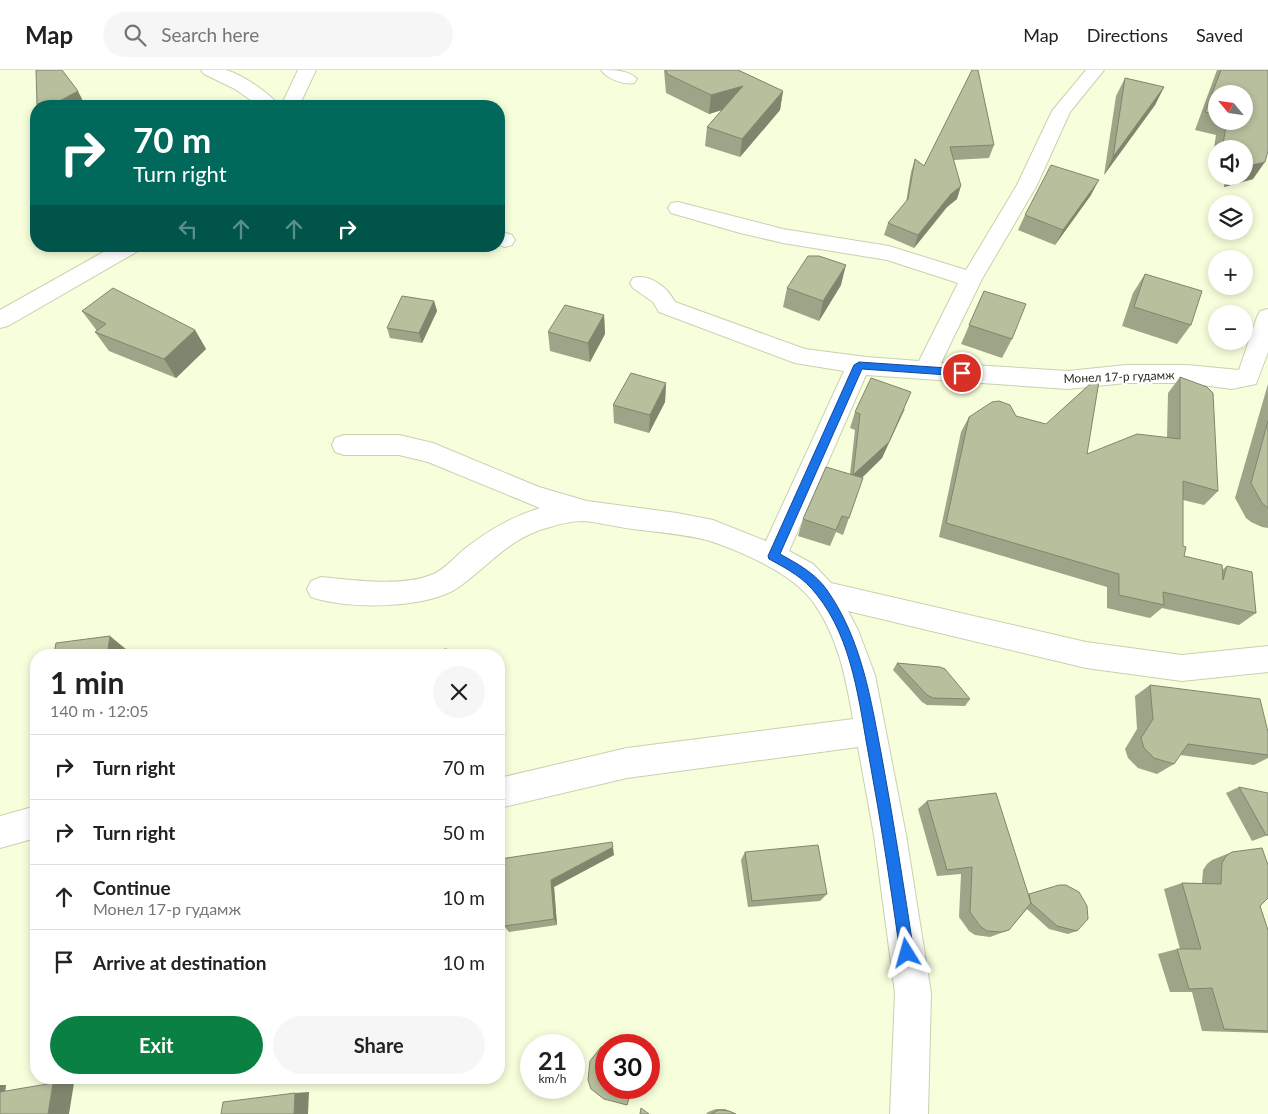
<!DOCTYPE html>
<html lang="en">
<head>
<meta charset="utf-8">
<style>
  body { margin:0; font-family:Lato,sans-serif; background:#f6f6f6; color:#222; height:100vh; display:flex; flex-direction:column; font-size:19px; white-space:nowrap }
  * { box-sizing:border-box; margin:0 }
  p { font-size:16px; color:#767676 }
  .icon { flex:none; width:28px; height:28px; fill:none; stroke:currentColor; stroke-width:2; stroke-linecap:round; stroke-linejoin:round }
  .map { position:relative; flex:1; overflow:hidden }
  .drawer { position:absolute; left:30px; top:579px; width:475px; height:435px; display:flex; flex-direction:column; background:#fff; border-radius:20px; box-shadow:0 2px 8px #0003 }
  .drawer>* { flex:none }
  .banner { position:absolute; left:30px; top:30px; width:475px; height:152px; border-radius:20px; box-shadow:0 2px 8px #0003; background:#00695c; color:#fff; overflow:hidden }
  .needle { width:32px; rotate:299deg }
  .tools { position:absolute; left:1208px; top:15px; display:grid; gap:10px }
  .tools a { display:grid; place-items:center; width:45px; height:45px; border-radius:50%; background:#fff; box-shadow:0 2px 8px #0003; font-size:25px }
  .speed { position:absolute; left:520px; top:964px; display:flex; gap:10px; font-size:25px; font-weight:700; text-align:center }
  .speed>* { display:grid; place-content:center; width:65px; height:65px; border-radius:50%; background:#fff; box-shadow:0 2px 8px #0003; line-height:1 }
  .speed small { font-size:12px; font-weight:400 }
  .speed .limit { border:8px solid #d22; background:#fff; color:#111 }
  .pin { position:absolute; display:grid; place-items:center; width:42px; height:42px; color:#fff; margin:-21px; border:2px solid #fff; border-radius:50%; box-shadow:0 1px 5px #0007 }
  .me { position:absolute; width:55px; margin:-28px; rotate:352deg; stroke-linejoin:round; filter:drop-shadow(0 0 4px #0008) }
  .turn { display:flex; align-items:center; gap:18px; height:105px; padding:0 20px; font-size:22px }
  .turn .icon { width:65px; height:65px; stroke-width:2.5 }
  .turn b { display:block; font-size:35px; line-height:42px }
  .lanes { display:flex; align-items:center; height:48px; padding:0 20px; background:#0003; justify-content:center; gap:25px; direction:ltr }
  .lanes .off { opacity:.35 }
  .round { display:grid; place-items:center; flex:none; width:52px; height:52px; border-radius:26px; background:#f6f6f6 }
  .headline { display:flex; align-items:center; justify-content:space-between; height:85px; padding:0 20px }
  h1 { font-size:30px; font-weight:700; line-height:38px }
  .action { display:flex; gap:10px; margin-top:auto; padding:10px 20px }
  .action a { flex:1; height:58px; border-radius:30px; background:#0b8043; color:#fff; font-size:20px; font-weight:700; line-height:58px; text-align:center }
  .action a+a { background:#f6f6f6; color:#222 }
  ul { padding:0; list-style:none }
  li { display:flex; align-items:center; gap:15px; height:65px; padding:0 20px; border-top:1px solid #e0e0e0 }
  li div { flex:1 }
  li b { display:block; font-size:19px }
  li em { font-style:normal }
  header { display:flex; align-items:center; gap:30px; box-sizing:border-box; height:70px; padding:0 25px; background:#fff; border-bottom:1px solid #e0e0e0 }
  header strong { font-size:24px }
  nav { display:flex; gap:28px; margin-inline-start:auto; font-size:18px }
  .search { width:350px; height:45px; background:#f6f6f6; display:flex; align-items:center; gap:12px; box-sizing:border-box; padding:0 18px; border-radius:28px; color:#767676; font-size:19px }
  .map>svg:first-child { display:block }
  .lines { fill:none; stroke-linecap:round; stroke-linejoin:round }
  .minor-casing { stroke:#c9d1af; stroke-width:2 }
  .minor { fill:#fff; fill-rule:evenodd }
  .wall { fill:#9da487; fill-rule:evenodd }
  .shaded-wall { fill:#80866e }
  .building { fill:#b7bf9d; stroke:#80866e }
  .route { fill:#1a73e8; stroke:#114b97 }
  .labels { text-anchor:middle; stroke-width:5; stroke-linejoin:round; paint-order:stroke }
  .street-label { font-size:12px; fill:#27291c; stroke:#fff }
</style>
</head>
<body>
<header>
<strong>Map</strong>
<div class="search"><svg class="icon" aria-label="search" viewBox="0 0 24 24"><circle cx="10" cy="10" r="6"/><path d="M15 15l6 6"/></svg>Search here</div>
<nav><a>Map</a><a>Directions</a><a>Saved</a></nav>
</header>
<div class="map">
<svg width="1268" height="1044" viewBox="0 0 1268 1044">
  <rect width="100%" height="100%" fill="#f6fedb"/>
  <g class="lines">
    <g class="minor-casing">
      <path id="minor" d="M201 0C209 0 218 0 226 0 241 4 270 23 279 36H259L235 19 204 4Z
        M298 0H316L299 36H281Z
        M601 0C614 0 629 0 637 9L634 13C624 15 607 9 601 0Z
        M1086 0H1104L1070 42 1037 115 982 209 941 293 1068 301 1126 295H1187L1239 300 1257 247 1260 241 1268 239V282L1256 314 1232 319 1187 313H1126L1068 319 866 305 789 481 813 494 831 513 1086 572 1182 585 1268 576V602L1182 611 1086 598 848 541 858 560 875 605 906 765 931 923 928 1044H890L895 923 874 765 858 677 627 708 499 738V708L627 678 853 649C846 609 838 566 813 532 793 504 743 482 710 471 685 464 657 462 632 459 616 457 599 452 583 451 573 451 559 454 550 457 510 467 490 495 459 517 428 539 347 540 311 527L307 519 311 511 321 507C353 510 401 517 431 505 445 500 455 486 467 477 489 460 513 446 540 438L428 392 399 385H344L335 382 332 375 335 368 344 365H399L433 373 539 417 587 431 677 443 713 450 766 471 844 301 795 293 659 242 653 232 633 218 630 213 633 208C650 203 668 218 675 232L805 279 866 287 919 291 958 213 887 190 783 173 740 163 671 143 668 138 671 133 678 132 783 159 889 176 966 200 1017 115 1052 41Z
        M499 161 512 165 515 170 512 175 505 177 499 175Z
        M114 176H141L138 181 8 256 0 258V240Z
        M36 736V768L0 778V746Z"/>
    </g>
    <use href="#minor" class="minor"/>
  </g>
  <path class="wall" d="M664 0H738L783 21 780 40 740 87 705 76 707 57 722 40 709 44 666 23Z
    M972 0 994 75 989 88 954 90 957 129 947 137 914 178 884 165 888 153 906 132 911 102 915 89 924 96Z
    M1217 0H1268L1253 109 1224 117 1225 106H1244V79H1216V99L1211 98 1216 65 1195 60ZM1216 24 1244 51H1216Z
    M1125 8 1164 17 1155 35 1104 105 1116 26Z
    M1091 125 1055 175 1018 160 1025 145Z
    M170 176H191L183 182Z
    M1145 204 1191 255 1177 274 1122 256 1133 223Z
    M841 215 819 251 783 237 787 218Z
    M984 221 1012 269 1002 288 961 274Z
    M434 231 437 241 422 273 390 268 387 258Z
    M82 241 195 260 206 279 176 308 109 281 95 262 97 261Z
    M604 245 605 264 590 292 550 281 548 262Z
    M1180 307 1218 421 1204 435 1183 430V476L1184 486 1222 500 1227 496 1256 543 1239 555 1162 538 1150 548 1107 538V517L939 467 961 362 969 347 1016 346 1087 384 1167 368 1168 323Z
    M666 313 665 332 649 363 614 353 613 335Z
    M1268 314V458L1262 457 1251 452 1246 448 1235 428Z
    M905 339 882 388 862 408 849 448 843 465 836 462 830 476 798 466 803 449 850 404 855 360 850 358 855 342Z
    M897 593 970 629 965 636 927 635 922 632 893 600Z
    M1150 615 1268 662V688L1254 695 1180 685 1174 694 1157 704 1138 698 1128 688 1125 679 1137 659 1135 626Z
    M1239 717 1268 765 1252 771 1226 723Z
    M927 731 1029 824 1077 861 1068 864 1049 859 1027 839 1009 860 990 867 975 865 969 861 959 847 961 804 937 806 918 739Z
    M745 782 827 824 820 831 748 837 741 790Z
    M1232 782 1260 836 1268 860V963L1202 961 1192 922H1170L1158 884 1177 879H1180L1164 819 1182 813H1202L1203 800 1207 794 1212 790Z
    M614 785 554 817 557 855 509 862 504 856 500 789Z
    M716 1039H725L736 1044H706L708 1042Z"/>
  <path class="shaded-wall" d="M743 16 741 34 709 44 711 25Z
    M1164 17 1155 35 1104 105 1113 87Z
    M78 21 83 31 75 36H50Z
    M783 21 780 40 740 87 742 69Z
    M1265 92 1253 109 1224 117 1231 106H1244V97Z
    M1099 110 1091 125 1055 175 1063 160Z
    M961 116 957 129 947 137 914 178 918 165 951 124Z
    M180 176H191L183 182Z
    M846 195 841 215 819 251 823 231Z
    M434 231 437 241 422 273 419 263Z
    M604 245 605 264 590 292 588 273Z
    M195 260 206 279 176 308 164 289Z
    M666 313 665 332 649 363 650 345Z
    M911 322 882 388 848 421 853 405Z
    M110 566 127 580 126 585H107Z
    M613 777 614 785 554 817 557 855 554 849 551 810Z
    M53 1013H74L69 1044H48Z
    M0 1015H6L5 1025H0Z
    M309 1022 308 1044H294L295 1023Z"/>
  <path class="building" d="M36 0H62L78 21 50 36H37Z
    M666 0H738L783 21 742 69 707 57 743 16 711 25 667 4Z
    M972 0H978L994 75 950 77 961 116 951 124 918 165 888 153 908 129 915 89 924 96Z
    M1221 0H1268V81L1265 92 1244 97V79H1222L1227 51H1244V24H1216V45L1205 42Z
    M1125 8 1164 17 1113 87Z
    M1051 95 1099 110 1063 160 1025 145Z
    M808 186H819L846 195 823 231 787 218Z
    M1145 204 1202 221 1191 255 1134 237Z
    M113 218 195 260 164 289 95 262 106 254 82 241Z
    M984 221 1026 234 1012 269 969 255Z
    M402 226 434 231 419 263 387 258Z
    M565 235 604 245 588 273 548 262Z
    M631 303 666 313 650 345 613 335Z
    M1100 305 1087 384 1137 364 1180 369V307L1207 317 1213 323 1218 421 1183 411V476L1186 477 1184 486 1222 495 1223 510 1227 496 1252 502 1256 543 1163 522 1164 535 1119 525V504L946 453 969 347 992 332 999 331 1010 335 1016 346 1046 354Z
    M871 308 911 322 889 372 853 405 860 344 855 342Z
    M1268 351V438L1262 433 1251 413Z
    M826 397 863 408 849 448 842 446 836 460 803 449Z
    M110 566 107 585H54L56 573Z
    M446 579 463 585H430L435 581Z
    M897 593 940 597 945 599 970 629 933 628 927 625Z
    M1150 615 1260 629 1268 662V685L1188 674 1174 694 1154 688 1144 678 1141 668 1153 649Z
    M1239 717 1268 723V765H1266Z
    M996 723 1031 833 1009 860 1002 862 987 861 980 856 970 842 972 797 947 800 927 731Z
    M612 772 613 777 551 810 554 849 504 856 500 789Z
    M818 775 827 824 752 831 745 782Z
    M1262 778 1268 795V828L1260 836 1268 860V961L1224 959 1212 918 1189 919 1177 879H1201L1182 813 1221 814 1222 793 1226 786 1232 782Z
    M1059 815H1066L1079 822 1087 836 1088 849 1077 861 1057 856 1031 833 1029 824Z
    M606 975V1018H632L627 1035 604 1029 591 1019 588 1010 590 991 601 977Z
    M53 1013 48 1044H0V1022Z
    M295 1023 294 1044H221L223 1032Z
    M641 1038 649 1044H640Z
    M719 1040 729 1041 736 1044H711Z"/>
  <path class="route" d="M859 292 962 299 966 303 962 306 862 299 780 484C798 494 815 503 827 520 862 570 871 630 882 688 894 753 904 818 914 883L912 888 907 890 902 888 900 883C891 818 881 752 869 687 859 633 853 570 817 525 803 507 789 500 769 489L768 486 854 295Z"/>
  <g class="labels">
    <g class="street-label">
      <text transform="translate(1119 307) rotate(-2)" y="4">Монел 17-р гудамж</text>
    </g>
  </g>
</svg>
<div class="tools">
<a><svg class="needle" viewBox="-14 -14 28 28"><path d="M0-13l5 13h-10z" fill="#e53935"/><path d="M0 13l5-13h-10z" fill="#767676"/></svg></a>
<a><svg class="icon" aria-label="sound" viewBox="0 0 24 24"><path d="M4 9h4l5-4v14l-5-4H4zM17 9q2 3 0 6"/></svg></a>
<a><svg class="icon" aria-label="layers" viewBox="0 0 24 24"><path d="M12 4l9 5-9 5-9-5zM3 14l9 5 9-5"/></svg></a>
<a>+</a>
<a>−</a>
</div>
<div class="speed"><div>21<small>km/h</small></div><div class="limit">30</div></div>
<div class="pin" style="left:962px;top:303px;background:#d93025"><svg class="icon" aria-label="arrive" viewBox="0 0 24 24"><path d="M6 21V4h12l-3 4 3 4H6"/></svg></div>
<svg class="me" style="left:907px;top:883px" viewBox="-20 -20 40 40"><path d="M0-17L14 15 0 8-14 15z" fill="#1a73e8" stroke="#fff" stroke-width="4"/></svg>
<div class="banner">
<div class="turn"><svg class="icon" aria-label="right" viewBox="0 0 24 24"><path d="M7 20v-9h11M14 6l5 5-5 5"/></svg><div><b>70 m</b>Turn right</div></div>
<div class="lanes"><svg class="icon off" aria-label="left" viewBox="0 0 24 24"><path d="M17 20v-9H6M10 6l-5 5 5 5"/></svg><svg class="icon off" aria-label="ahead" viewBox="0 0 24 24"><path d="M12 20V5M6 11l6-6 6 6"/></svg><svg class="icon off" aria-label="ahead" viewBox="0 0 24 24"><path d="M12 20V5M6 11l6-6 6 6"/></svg><svg class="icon" aria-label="right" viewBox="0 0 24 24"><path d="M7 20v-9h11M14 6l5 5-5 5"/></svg></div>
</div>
<section class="drawer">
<div class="headline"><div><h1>1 min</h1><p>140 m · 12:05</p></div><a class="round"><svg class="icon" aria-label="close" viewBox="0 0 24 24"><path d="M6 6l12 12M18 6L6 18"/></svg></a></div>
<ul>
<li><svg class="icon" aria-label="right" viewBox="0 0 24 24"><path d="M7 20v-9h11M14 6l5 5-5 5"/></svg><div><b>Turn right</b></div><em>70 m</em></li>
<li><svg class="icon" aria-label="right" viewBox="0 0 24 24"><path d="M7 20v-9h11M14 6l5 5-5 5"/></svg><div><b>Turn right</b></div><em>50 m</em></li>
<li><svg class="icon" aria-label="ahead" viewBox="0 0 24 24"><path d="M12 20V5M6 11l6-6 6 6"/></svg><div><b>Continue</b><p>Монел 17-р гудамж</p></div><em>10 m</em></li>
<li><svg class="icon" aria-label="arrive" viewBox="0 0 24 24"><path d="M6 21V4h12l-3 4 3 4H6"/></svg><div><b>Arrive at destination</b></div><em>10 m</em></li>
</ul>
<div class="action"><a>Exit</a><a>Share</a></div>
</section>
</div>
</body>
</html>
